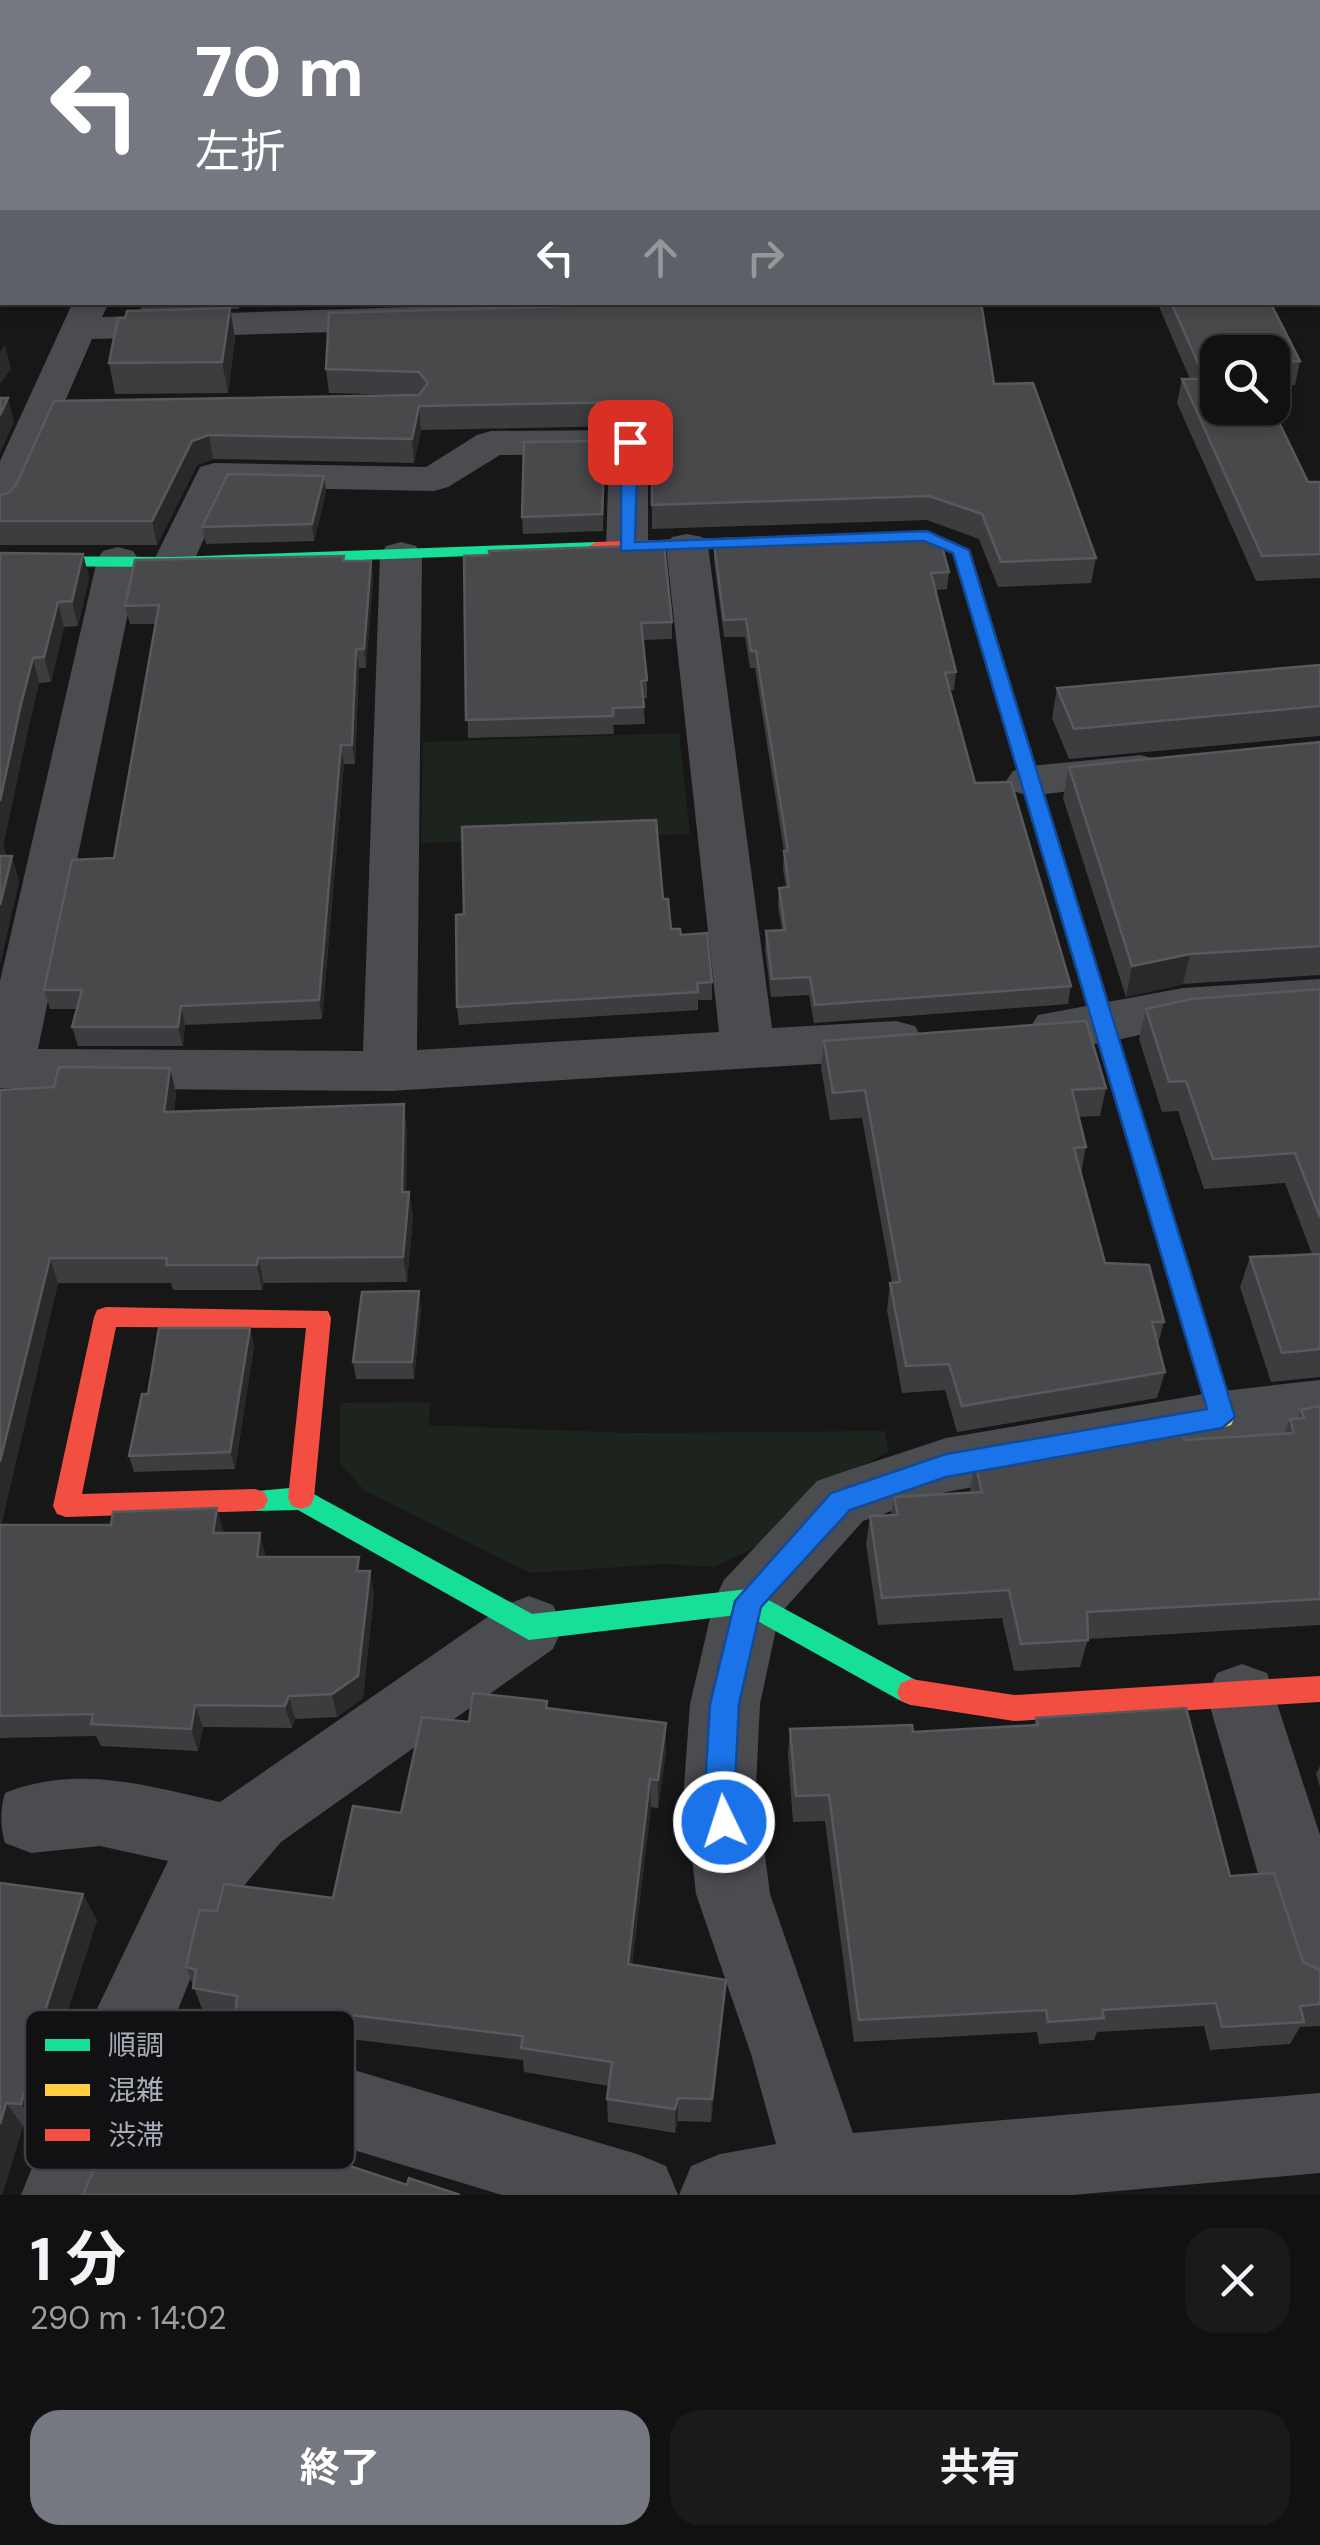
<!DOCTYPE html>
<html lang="ja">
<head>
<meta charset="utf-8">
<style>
  body { margin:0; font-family:"DM Sans","Noto Sans JP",sans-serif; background:#1a1a1a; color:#f1f3f6; height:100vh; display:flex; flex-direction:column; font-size:38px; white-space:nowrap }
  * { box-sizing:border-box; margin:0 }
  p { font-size:32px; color:#9c9d9f }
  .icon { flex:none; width:55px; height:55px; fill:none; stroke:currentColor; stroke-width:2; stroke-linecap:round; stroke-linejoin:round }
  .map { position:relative; height:2195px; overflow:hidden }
  .drawer { display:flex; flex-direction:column; background:#111; flex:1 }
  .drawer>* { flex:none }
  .hud { position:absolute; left:0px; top:0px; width:1320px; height:305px; box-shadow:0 5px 15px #0003,0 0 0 2px #303131; background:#757880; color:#fff; overflow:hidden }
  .buttons { position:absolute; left:1200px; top:335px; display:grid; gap:20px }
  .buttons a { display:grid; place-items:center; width:90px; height:90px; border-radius:20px; background:#111; box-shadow:0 5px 15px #0003,0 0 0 2px #303131; font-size:50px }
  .pin { position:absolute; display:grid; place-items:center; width:85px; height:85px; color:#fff; margin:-42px; border-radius:20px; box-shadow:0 5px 15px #0006 }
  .me { position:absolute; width:110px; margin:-55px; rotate:356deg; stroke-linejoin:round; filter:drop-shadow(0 0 8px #0008) }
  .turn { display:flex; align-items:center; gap:35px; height:210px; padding:0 30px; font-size:45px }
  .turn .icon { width:130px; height:130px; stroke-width:2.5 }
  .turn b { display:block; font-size:70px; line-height:85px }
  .lanes { display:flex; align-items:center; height:95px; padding:0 30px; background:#0003; justify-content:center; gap:50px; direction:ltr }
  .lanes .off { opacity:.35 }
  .round { display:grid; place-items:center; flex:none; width:105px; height:105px; border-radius:30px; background:#1a1a1a }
  .overview { display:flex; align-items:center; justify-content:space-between; height:170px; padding:0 30px }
  h1 { font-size:60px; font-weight:700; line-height:75px }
  .button { display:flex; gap:20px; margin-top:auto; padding:20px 30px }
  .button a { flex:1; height:115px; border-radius:30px; background:#757880; color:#fff; font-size:40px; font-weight:700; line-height:115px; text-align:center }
  .button a+a { background:#1a1a1a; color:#f1f3f6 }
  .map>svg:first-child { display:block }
  .built { fill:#212123 }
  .green { fill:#1d241e }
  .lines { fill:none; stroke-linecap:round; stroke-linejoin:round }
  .lane { fill:#4b4c50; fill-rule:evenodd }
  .street { fill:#4b4c50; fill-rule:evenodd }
  .fast { fill:#16e098; fill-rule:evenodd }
  .slow { fill:#ffcf43; fill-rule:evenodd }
  .jam { fill:#f24e42; fill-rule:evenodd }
  .wall { fill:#3d3d3f }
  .shaded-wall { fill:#29292a }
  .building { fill:#49494c; stroke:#58595d; stroke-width:2.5 }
  .route { fill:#1a73e8; stroke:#114b97; stroke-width:2.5 }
  .key { fill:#111113; stroke:#3e4045; stroke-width:2.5 }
  .key-label { font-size:28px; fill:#a8adb8 }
</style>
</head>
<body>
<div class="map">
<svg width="1320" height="2195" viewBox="0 0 1320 2195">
  <rect width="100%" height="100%" fill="#171717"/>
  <path class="built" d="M694 0H1249L1250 2H695Z"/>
  <path class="green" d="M679 733 690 834 421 843 423 742Z
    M431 1402 428 1425 631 1433 885 1431 888 1451 783 1516 760 1545 714 1567 665 1564 531 1573 365 1491 340 1464V1403Z"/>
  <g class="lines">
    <path class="lane" d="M910 0H930L931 2H912Z
      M949 0H1053L948 2Z"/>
    <path class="street" d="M0 228H2V248H0Z
      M1318 275H1320V297L1318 296Z
      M73 302H109L102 317 566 302 560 323 547 326 92 339 20 505 14 514 0 517V461Z
      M629 430 643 434 648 442V548L642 557 627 560 612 557 606 548 609 454 500 455 448 487 434 491 228 487 189 571 174 575 159 571 153 562 200 467 214 463 426 467 477 435 491 431Z
      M687 534 702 537 708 546 772 1028 896 1021 915 1026 923 1040 915 1054 896 1059 390 1091 0 1088V981L97 560 103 551 118 547 133 551 139 560 38 1049 363 1051 380 555 386 546 401 542 416 546 422 555 417 1050 719 1032 666 546 672 537Z
      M1141 755 1158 760 1164 770 1158 780 1030 796 1013 791 1006 781 1013 771 1030 766Z
      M1320 979V1015C1274 1019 1227 1019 1182 1026 1135 1033 1085 1055 1038 1041L1030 1028 1038 1015 1183 988Z
      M1320 1380V1432L1222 1443 946 1492 863 1521 779 1615 760 1704 756 1786 770 1894 853 2133 1320 2093V2173L1073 2195H679L691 2166 720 2154 776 2144 751 2054 696 1894 684 1786 690 1704 714 1601 724 1580 817 1481 840 1473 946 1438 1222 1391Z
      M529 1596 553 1605 563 1627 553 1649 281 1842 213 1922 175 2017 637 2154 666 2166 678 2195H502L146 2087 103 2195H21L95 2013 168 1861 100 1846 31 1853 5 1843C0 1826 0 1810 5 1793 78 1764 147 1786 220 1802L505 1605Z
      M1242 1664 1267 1673 1320 1835V1995L1293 1984 1282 1957 1207 1696 1217 1673Z"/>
    <path class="fast" d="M596 542 602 543V551L174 567 0 566V556L174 557Z
      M301 1487 532 1614 748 1589 921 1683 925 1692 921 1701 911 1705 901 1701 745 1614 529 1640 298 1510 255 1511 246 1508 242 1500 246 1492Z"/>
    <path class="slow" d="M1053 848 1063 855 1235 1417 1231 1425 1222 1428 1213 1425 1209 1417 1043 855Z"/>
    <path class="jam" d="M1272 0H1284L1286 2H1274Z
      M927 531 970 550 1063 855 1060 860H1046L1043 855 953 553 925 541 596 552 588 547 596 542Z
      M106 1307 328 1311 331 1318 314 1498 310 1506 301 1509 292 1506 288 1498 306 1328 116 1327 82 1494 255 1489 264 1492 268 1500 264 1508 255 1511 66 1517 57 1514 53 1506 94 1317 97 1310Z
      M1320 1676V1702L1014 1721 911 1705 901 1701 897 1692 901 1683 911 1679 1014 1695Z"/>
  </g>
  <path class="wall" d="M0 0 2 2V34H0Z
    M309 0H690V2H310Z
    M1310 0H1320V273H1318V2H1310Z
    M140 302H240L239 309H230L235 339 228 393 115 394 109 363 125 318 141 310Z
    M333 302H435L333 306Z
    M707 302H981L994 384 1096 558 1091 583 998 587 979 539 927 520 652 529V442L644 430 629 426 421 430 414 463 213 459 197 465 157 545H0V495L9 493 17 483 54 401 407 395 329 393 326 369Z
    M1157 302H1270L1300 361 1295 385H1272V352H1218L1308 482H1320V578L1256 581 1177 403 1182 379H1190Z
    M605 458 603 531 523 534 522 517Z
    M324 476 326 493 314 541 206 544 202 527Z
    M714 543 949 572 947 589 936 590 956 672 954 690H950L975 783 1071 986 1068 1004 814 1023 809 995 771 997 765 949 766 931 782 930 778 906 779 888H786L783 869 784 851 755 668H750L745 637H724L714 560Z
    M0 553 83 554 89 578 78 626 64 627 51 682 39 683 28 729 3 846 6 856 19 881 0 964Z
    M464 556 672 622V639L643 640 647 680V698H643L645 724 613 725 614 734 468 738Z
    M344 561H371L373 579 366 668H359L355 764H344L322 1019 185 1025 183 1046H78L72 1027 77 1009H50L44 990 114 858 155 624H130L125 606Z
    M1320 665V736L1069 759 1052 718 1057 688Z
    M1320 742V975L1183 984 1126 997 1063 798 1069 767Z
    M663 899 671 929 681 935 712 982V1000H698V1010L459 1025 457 1007Z
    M1320 989V1377L1271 1382 1240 1287 1250 1257 1312 1254 1285 1183 1204 1189 1178 1111 1162 1112 1139 1039 1146 1009Z
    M824 1041 1106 1088 1100 1116 1078 1117 1086 1147 1081 1173 1105 1263 1164 1322 1158 1344 1165 1372 1157 1398 957 1432 945 1390 902 1393 887 1310 890 1283H892L862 1118 830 1120 821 1068Z
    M0 1090 176 1093 174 1112 407 1129 406 1192H409L413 1217 407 1282 264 1283 262 1290H173L171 1283H58L1 1525 224 1533 266 1557 362 1571 374 1594 363 1698 337 1717 295 1719 292 1728 203 1727 198 1751 101 1746 96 1736 0 1738Z
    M421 1308 414 1379H356L353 1362Z
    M250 1328 254 1346 235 1469 134 1472 129 1456 148 1394Z
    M1320 1406V1625L1088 1639 1080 1667 1014 1671 1002 1618 878 1625 866 1544 870 1516 891 1515 894 1497 970 1492 975 1463 1184 1440 1284 1433 1290 1419 1298 1418 1301 1410Z
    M547 1701 548 1708 666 1723V1752L658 1808 651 1807 632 1965 724 2005 711 2122 678 2121 675 2133 608 2122 607 2099 609 2086 524 2072 523 2060 326 2036 324 2046 257 2037 246 2034 241 2020 204 2014 186 1967 217 1911 333 1898 401 1813 469 1722Z
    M1036 1718 1230 1876 1303 1962 1320 1970V2026L1300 2027 1290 2044 1210 2050 1204 2026 1097 2032 1094 2040 1039 2044 1037 2032 854 2042 825 1821 793 1822 788 1755 790 1729 913 1732 1034 1726Z
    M1320 1766V1787L1316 1774Z
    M0 1883 97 1920 50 2066 53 2070 37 2128 23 2126 2 2195H0Z"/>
  <path class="shaded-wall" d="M230 308 235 339 228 393 222 362Z
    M5 345 11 369 0 384V352Z
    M8 398 14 422 0 453V415Z
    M419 406 421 430 414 463 412 439Z
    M209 435 213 459 197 465 157 545 152 521 192 441Z
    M324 476 326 493 314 541 312 524Z
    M83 554 89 578 78 626 72 601Z
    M371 561 373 579 366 668 364 649Z
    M58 602 64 627 51 682 44 657Z
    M356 649 359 668 355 764 352 745Z
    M33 658 39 683 28 729 3 846 7 858 0 879V801L21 704Z
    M341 745 344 764 322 1019 319 1000Z
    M12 856 19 881 0 964V905Z
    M1190 954 1183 984 1126 997 1132 966Z
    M181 1006 185 1025 183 1046 178 1027Z
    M170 1068 176 1093 171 1138 164 1112Z
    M404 1104 407 1129 405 1217 402 1192Z
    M409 1192 413 1217 407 1282 403 1257Z
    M50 1258 58 1283 0 1528V1462Z
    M258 1258 264 1283 262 1290 257 1265Z
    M419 1291 421 1308 414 1379 412 1362Z
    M250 1328 254 1346 235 1469 230 1452Z
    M217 1508 224 1532 213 1533Z
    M260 1533 266 1556 263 1581 257 1557Z
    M370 1571 374 1594 363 1698 337 1717 332 1694Z
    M289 1696 295 1719 292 1728 285 1706Z
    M195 1705 203 1727 198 1751 191 1729Z
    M666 1723V1752L658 1808V1780Z
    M650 1779 651 1807 629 1990 628 1964Z
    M83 1894 97 1920 50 2066 53 2070 37 2128 21 2104 34 2045Z
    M726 1980 724 2005 711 2122 712 2099Z
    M318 2011 326 2036 324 2046 316 2021Z
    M678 2098V2121L675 2133V2109Z
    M6 2103 23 2126 2 2195H0V2124Z"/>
  <path class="building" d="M0 0H50L49 2H2V20H0Z
    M234 0H276V2H233Z
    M346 0H690V2H346Z
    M1315 0H1320V250H1318V2H1315Z
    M710 302H981L994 384 1033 383 1096 558 1001 562 982 514 929 496 652 505V418L644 406 629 402 419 406 412 439 209 435 192 441 152 521H0V495L9 493 17 483 54 401 419 395 428 383 419 372 326 369 329 313Z
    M1171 302H1270L1300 361 1272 362V352H1218V408H1272L1308 482H1320V554L1262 556 1182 379H1205Z
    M230 308 222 362 109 363 118 318H125L127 311Z
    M0 398H8L0 415Z
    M605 441 602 514 522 517 524 442Z
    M228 474 324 476 312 524 202 527Z
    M923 536 941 543 949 572 931 573 956 672 945 673 975 783 1011 782 1071 986 815 1005 810 977 772 979 766 931 785 930 779 888 789 887 784 851H788L756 651H751L746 619 724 620 714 543Z
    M664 545 672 622 641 623 647 680 641 681 644 707 613 708V716L466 720 464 556 489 555V551Z
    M0 553 83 554 72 601 58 602 44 657 33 658 21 704 0 801Z
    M344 556 343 561H371L364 649H356L352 745H341L319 1000 181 1006 178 1027H72L82 990H44L72 860 114 858 159 605 125 606 135 560Z
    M1320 665V706L1074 729 1057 688Z
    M1320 742V946L1190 954 1132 966 1069 767Z
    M656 820 663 899H668L671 929H680L681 935 707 933 712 982 697 983 698 992 457 1007 456 915 464 914 462 827Z
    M0 856H12L0 905Z
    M1320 989V1217L1295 1153 1213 1159 1186 1081 1169 1082 1146 1009 1191 999Z
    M1086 1021 1106 1088 1072 1090 1086 1147 1074 1148 1105 1263 1149 1265 1164 1322H1152L1165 1372 962 1406 949 1364 906 1366 890 1283 900 1282 865 1090 833 1093 824 1041Z
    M59 1067 170 1068 164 1112 404 1104 402 1192H409L403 1257 258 1258 257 1265H166L167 1258H50L0 1462V1090L54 1087Z
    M1320 1254V1349L1282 1353 1250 1257Z
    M419 1291 412 1362H353L362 1292Z
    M159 1328H250L230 1452 129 1456 142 1394H148Z
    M1320 1406V1599L1087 1612 1088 1640 1021 1644 1009 1590 882 1598 870 1516 898 1515 894 1497 982 1492 975 1463 1181 1427 1184 1440 1294 1433 1290 1419 1304 1418 1301 1410Z
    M217 1508 213 1533H260L257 1557H359L357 1571H370L358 1676 332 1694 289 1696 285 1706 195 1705 191 1729 91 1724 93 1714 0 1716V1525H111L113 1512Z
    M473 1693 547 1701 546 1708 666 1723 658 1780 650 1779 628 1964 726 1980 712 2099 678 2098 675 2109 607 2099 612 2062 521 2048 523 2036 318 2011 316 2021 247 2012 236 2009 237 1996 193 1988 196 1970 186 1967 197 1919 200 1910 217 1911 224 1884 333 1898 353 1806 401 1813 422 1717 469 1722Z
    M1186 1708 1230 1876 1274 1873 1303 1962 1320 1970V2004L1300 2006 1304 2022 1222 2027 1216 2003 1102 2010 1104 2018 1048 2022 1046 2010 859 2020 829 1795 796 1796 790 1729 912 1725 913 1732 1038 1725 1036 1718Z
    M0 1883 83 1894 34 2045 38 2046 21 2104 6 2103 0 2124Z
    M184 2111 407 2185 409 2178 460 2195H83L99 2157 109 2160 125 2120 175 2134Z"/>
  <path class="route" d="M630 437 638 442 635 542 927 531 969 550 1235 1417 1222 1428 946 1477 850 1510 761 1607 739 1704 735 1786 739 1822 735 1832 724 1836 714 1832 705 1786 710 1704 735 1601 831 1493 946 1454 1207 1409 953 553 924 541 621 551V442Z"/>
  <rect x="25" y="2010" width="330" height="160" rx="15" class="key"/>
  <rect x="45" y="2039" width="45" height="12" fill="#16e098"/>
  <rect x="45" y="2084" width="45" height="12" fill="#ffcf43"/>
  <rect x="45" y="2129" width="45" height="12" fill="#f24e42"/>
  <g class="key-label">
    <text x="108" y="2055">順調</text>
    <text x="108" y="2100">混雑</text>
    <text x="108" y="2145">渋滞</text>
  </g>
</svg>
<div class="buttons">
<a><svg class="icon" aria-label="search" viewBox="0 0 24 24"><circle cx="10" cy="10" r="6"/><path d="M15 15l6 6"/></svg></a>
</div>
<div class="pin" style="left:630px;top:442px;background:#d93025"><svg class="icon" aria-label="arrive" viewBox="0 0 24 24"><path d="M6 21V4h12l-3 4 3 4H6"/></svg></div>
<svg class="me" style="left:724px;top:1822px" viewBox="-20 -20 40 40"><circle r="17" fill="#1a73e8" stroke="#fff" stroke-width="3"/><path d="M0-11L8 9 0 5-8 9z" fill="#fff"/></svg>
<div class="hud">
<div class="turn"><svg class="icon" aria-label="left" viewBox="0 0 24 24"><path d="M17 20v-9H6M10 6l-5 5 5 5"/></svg><div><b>70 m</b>左折</div></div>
<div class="lanes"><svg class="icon" aria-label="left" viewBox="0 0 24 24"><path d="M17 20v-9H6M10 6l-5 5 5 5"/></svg><svg class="icon off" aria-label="ahead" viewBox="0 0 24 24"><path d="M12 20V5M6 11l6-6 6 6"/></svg><svg class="icon off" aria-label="right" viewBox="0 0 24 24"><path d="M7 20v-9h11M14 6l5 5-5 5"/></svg></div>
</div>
</div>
<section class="drawer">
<div class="overview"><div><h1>1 分</h1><p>290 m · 14:02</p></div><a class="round"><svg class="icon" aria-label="close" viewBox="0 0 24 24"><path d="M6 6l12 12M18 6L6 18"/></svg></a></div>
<div class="button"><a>終了</a><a>共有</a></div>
</section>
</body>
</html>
